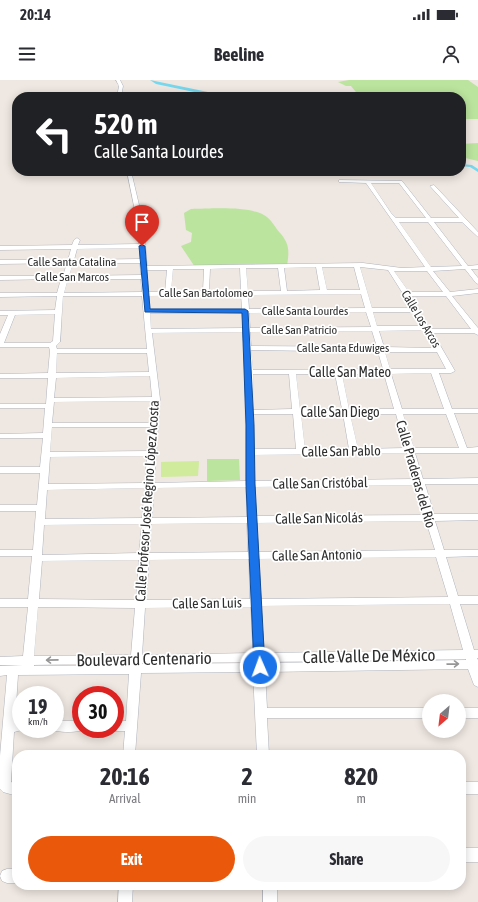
<!DOCTYPE html>
<html lang="en">
<head>
<meta charset="utf-8">
<style>
  body { margin:0; font-family:"Asap Condensed",sans-serif; background:#f7f7f7; color:#2b2b33; height:100vh; display:flex; flex-direction:column; font-size:15px; white-space:nowrap }
  * { box-sizing:border-box; margin:0 }
  p { font-size:13px; color:#7c7c81 }
  .icon { flex:none; width:22px; height:22px; fill:none; stroke:currentColor; stroke-width:2; stroke-linecap:round; stroke-linejoin:round }
  .map { position:relative; flex:1; overflow:hidden }
  .sheet { position:absolute; left:12px; top:670px; width:454px; height:140px; display:flex; flex-direction:column; background:#fff; border-radius:16px; box-shadow:0 2px 10px #0003 }
  .sheet>* { flex:none }
  .banner { position:absolute; left:12px; top:12px; width:454px; height:84px; border-radius:16px; box-shadow:0 2px 10px #0003; background:#202124; color:#fff; overflow:hidden }
  .needle { width:26px; rotate:208deg }
  .buttons { position:absolute; left:422px; top:614px; display:grid; gap:8px }
  .buttons a { display:grid; place-items:center; width:44px; height:44px; border-radius:50%; background:#fff; box-shadow:0 2px 10px #0003; font-size:20px }
  .speed { position:absolute; left:12px; top:606px; display:flex; gap:8px; font-size:20px; font-weight:700; text-align:center }
  .speed>* { display:grid; place-content:center; width:52px; height:52px; border-radius:50%; background:#fff; box-shadow:0 2px 10px #0003; line-height:1 }
  .speed small { font-size:10px; font-weight:400 }
  .speed .limit { border:6px solid #d22; background:#fff; color:#111 }
  .pin { position:absolute; display:grid; place-items:center; width:34px; height:34px; color:#fff; margin:-41px -17px; border-radius:50% 50% 50% 0; rotate:-45deg; box-shadow:0 0 4px #0007 }
  .pin .icon { rotate:45deg }
  .me { position:absolute; width:44px; margin:-22px; rotate:358deg; stroke-linejoin:round; filter:drop-shadow(0 0 3px #0008) }
  .turn { display:flex; align-items:center; gap:14px; height:84px; padding:0 16px; font-size:18px }
  .turn .icon { width:52px; height:52px; stroke-width:2.5 }
  .turn b { display:block; font-size:28px; line-height:34px }
  .eta { display:flex; justify-content:space-evenly; align-items:center; height:68px; text-align:center }
  .eta b { font-size:24px; font-weight:700; line-height:28px }
  .cta { display:flex; gap:8px; margin-top:auto; padding:8px 16px }
  .cta a { flex:1; height:46px; border-radius:24px; background:#ea580c; color:#fff; font-size:16px; font-weight:700; line-height:46px; text-align:center }
  .cta a+a { background:#f7f7f7; color:#2b2b33 }
  .status { display:flex; justify-content:space-between; align-items:center; height:28px; padding:0 20px; background:#fff; direction:ltr }
  .status svg { height:11px; fill:currentColor }
  header { display:flex; justify-content:space-between; align-items:center; height:52px; padding:0 16px; background:#fff; font-size:18px; font-weight:700 }
  .map>svg:first-child { display:block }
  .green { fill:#bbe49e }
  .pitch { fill:#cfeb9b }
  .lines { fill:none; stroke-linecap:round; stroke-linejoin:round }
  .canal { fill:#76d8ee; fill-rule:evenodd }
  .street-casing { stroke:#b1b4bd; stroke-width:1 }
  .street { fill:#fff; fill-rule:evenodd }
  .oneway { stroke:#969696 }
  .route { fill:#1a73e8; stroke:#114b97 }
  .labels { text-anchor:middle; stroke-width:3.5; stroke-linejoin:round; paint-order:stroke }
  .far-street-label { font-size:12px; fill:#2e2e2e; stroke:#fff }
  .street-label { font-size:14px; fill:#2e2e2e; stroke:#fff }
  .near-street-label { font-size:17px; fill:#2e2e2e; stroke:#fff }
</style>
</head>
<body>
<div class="status"><b>20:14</b><svg viewBox="0 0 49 12"><path d="M0 12V9h3v3zM5 12V6h3v6zM10 12V3h3v9zM15 12V0h3v12zM26 1h20v11H26zM47 4h2v5h-2z"/></svg></div>
<header><svg class="icon" aria-label="menu" viewBox="0 0 24 24"><path d="M4 6h16M4 12h16M4 18h16"/></svg>Beeline<svg class="icon" aria-label="person" viewBox="0 0 24 24"><circle cx="12" cy="8" r="4"/><path d="M4 21q1-7 8-7t8 7"/></svg></header>
<div class="map">
<svg width="478" height="822" viewBox="0 0 478 822">
  <rect width="100%" height="100%" fill="#efe7e1"/>
  <path class="green" d="M349 0H468L478 7V39H461V17H360L351 6H346L338 2Z
    M478 63V81L461 77V64Z
    M191 129C211 129 251 125 267 137 273 142 276 149 281 154 290 165 289 172 287 186L195 187 181 166 191 162 192 153 186 150 184 133Z
    M207 379H239L240 400 207 401Z"/>
  <path class="pitch" d="M199 381 198 396 161 397V382Z"/>
  <g class="lines">
    <path class="canal" d="M150 0 208 12 218 17 156 4Z
      M461 84 472 85 478 89V92L470 87 461 86Z"/>
    <g class="street-casing">
      <path id="street" d="M116 0H120L123 6 121 17H117L119 6Z
        M127 91H131L144 146 147 186 363 183 402 188 425 187 366 103 339 102V100H341L402 101 431 138H459L430 106 434 105 478 152V157L462 142H434L468 186 478 185V189H471L478 198V204L476 203 465 189 433 191 450 212 478 209V213L452 216 478 248V255L474 253H433L455 291 451 293H439L452 329H478V333H454L467 368 478 367V373H415L423 399 478 398V404H425L434 434H478V440L435 441 444 470H478V476L446 477 458 516H478V524H460L474 570H478V578H477L478 580V607L474 605 468 589 265 592 267 628H429V638H267L269 675H257L253 592 141 593 135 675H123L125 651H115L110 649H115V641H126L129 594 18 595 15 641H21V649H26L14 652 11 702 17 704V716L3 712 0 709V676L7 595 0 596V586L23 585H0V577L23 576 28 527H0V519H28L32 476H0V470H33L36 431H0V425H37L40 393H0V387H40L43 358H0V354L43 353 45 328H0V324H46L48 298H0V294L48 293 50 271 49 267H0V254L8 235H0V231L55 230 57 216 0 217V213H57L61 199 0 200V196H63L67 183 0 184V180H68L71 169 0 170V166L72 165 74 160 77 158 80 160 78 165 139 164 138 146ZM371 103H399L426 138H396L391 133ZM399 142H428L462 186 431 187ZM140 168V179L74 180 77 169ZM73 183H140L141 195 69 196ZM316 187 320 210 287 211 284 188ZM322 187H354L360 210H327ZM360 187 388 190 412 228H372ZM240 188 241 211H209L210 189ZM246 188H278L281 211H248ZM173 189H204L203 211 171 212ZM147 190H167L165 212H149ZM394 191H427L443 212H409ZM68 199H141L142 212 64 213ZM361 214 365 228 249 229 248 215ZM241 215 242 229H150L149 216ZM63 216H142L147 269H57L56 266 60 262ZM411 216H446L471 249H430ZM366 232 371 247 250 248 249 233ZM373 232H414L422 246H377ZM150 233H242L243 248 151 249ZM55 234 53 261 50 263H4L15 235ZM424 250 434 268 384 267 379 251ZM372 251 377 267 251 266 250 252ZM243 252 245 292 246 401 154 403 160 319 152 253ZM251 270 378 272 383 289 253 290ZM385 272H437L446 289H390ZM57 273H147L149 292 56 293ZM431 293 444 329H402L391 294ZM253 294H289L292 329 253 330ZM296 294H335L342 329H300ZM342 294H384L394 329H349ZM150 296 152 317 54 318 56 298ZM152 321 150 343H52L54 322ZM253 334H293L296 369H254ZM301 334H343L349 369H305ZM350 334H396L405 368 358 369ZM403 334H446L459 368H414ZM52 347H150L148 371 50 372ZM407 373 414 399 254 401V375ZM147 376 145 403 48 404 50 377ZM416 405 424 435 256 436 255 407ZM246 407 247 437 152 438 154 408ZM145 408 142 438 45 439 47 410ZM426 441 435 470 258 472 257 443ZM247 443 248 472 149 473 151 444ZM142 444 139 473 42 475 44 445ZM436 477 448 517 261 519 259 479ZM249 479 250 519 146 520 149 480ZM139 480 136 520 39 519 42 481ZM450 524 463 570 264 573 261 526ZM38 527 135 528 131 575 34 576ZM251 527 253 573 142 575 145 528ZM466 579V580L264 583V582ZM253 582V583L142 584V583ZM130 583V585L34 586V585Z
        M459 628H478V638H459Z
        M55 641H81V649H86C78 653 58 653 50 649H55Z
        M461 702H478V714H461Z
        M461 768H478V782H461Z
        M7 789H17V803H7L2 801 0 796 2 791Z
        M119 805H133L132 822H118Z
        M263 805H277V822H263Z"/>
    </g>
    <use href="#street" class="street"/>
  </g>
  <defs><path id="oneway-shaft" d="M-6 0H5M1.5-3L5.5 0L1.5 3" fill="none" stroke-width="1.6" stroke-linecap="round" stroke-linejoin="round"/></defs>
  <g class="oneway">
    <use href="#oneway-shaft" transform="translate(52 580) rotate(179)"/>
    <use href="#oneway-shaft" transform="translate(453 584) rotate(-1)"/>
  </g>
  <path class="route" d="M142 165 145 166 150 229H245L248 231 254 345 255 404 265 587 264 590H256L254 587 246 404V345L242 233 145 232 139 166Z"/>
  <g class="labels">
    <g class="far-street-label">
      <text x="72" y="186">Calle Santa Catalina</text>
      <text x="72" y="201">Calle San Marcos</text>
      <text x="206" y="217">Calle San Bartolomeo</text>
      <text x="305" y="235">Calle Santa Lourdes</text>
      <text transform="translate(421 239) rotate(59)" y="4">Calle Los Arcos</text>
      <text x="299" y="254">Calle San Patricio</text>
      <text x="343" y="272">Calle Santa Eduwiges</text>
    </g>
    <g class="street-label">
      <text x="350" y="297">Calle San Mateo</text>
      <text x="340" y="337">Calle San Diego</text>
      <text transform="translate(341 371) rotate(-1)" y="5">Calle San Pablo</text>
      <text transform="translate(416 394) rotate(74)" y="5">Calle Praderas del Río</text>
      <text transform="translate(320 403) rotate(-1)" y="5">Calle San Cristóbal</text>
      <text transform="translate(147 421) rotate(-86)" y="5">Calle Profesor José Regino López Acosta</text>
      <text transform="translate(319 438) rotate(-1)" y="5">Calle San Nicolás</text>
      <text transform="translate(317 475) rotate(-1)" y="5">Calle San Antonio</text>
      <text transform="translate(207 523) rotate(-1)" y="5">Calle San Luis</text>
    </g>
    <g class="near-street-label">
      <text transform="translate(369 576) rotate(-1)" y="6">Calle Valle De México</text>
      <text transform="translate(144 579) rotate(-1)" y="6">Boulevard Centenario</text>
    </g>
  </g>
</svg>
<div class="buttons">
<a><svg class="needle" viewBox="-14 -14 28 28"><path d="M0-13l5 13h-10z" fill="#e53935"/><path d="M0 13l5-13h-10z" fill="#7c7c81"/></svg></a>
</div>
<div class="speed"><div>19<small>km/h</small></div><div class="limit">30</div></div>
<div class="pin" style="left:142px;top:166px;background:#d93025"><svg class="icon" aria-label="arrive" viewBox="0 0 24 24"><path d="M6 21V4h12l-3 4 3 4H6"/></svg></div>
<svg class="me" style="left:260px;top:587px" viewBox="-20 -20 40 40"><circle r="17" fill="#1a73e8" stroke="#fff" stroke-width="3"/><path d="M0-11L8 9 0 5-8 9z" fill="#fff"/></svg>
<div class="banner">
<div class="turn"><svg class="icon" aria-label="left" viewBox="0 0 24 24"><path d="M17 20v-9H6M10 6l-5 5 5 5"/></svg><div><b>520 m</b>Calle Santa Lourdes</div></div>
</div>
<section class="sheet">
<div class="eta">
<div><b>20:16</b><p>Arrival</p></div>
<div><b>2</b><p>min</p></div>
<div><b>820</b><p>m</p></div>
</div>
<div class="cta"><a>Exit</a><a>Share</a></div>
</section>
</div>
</body>
</html>
